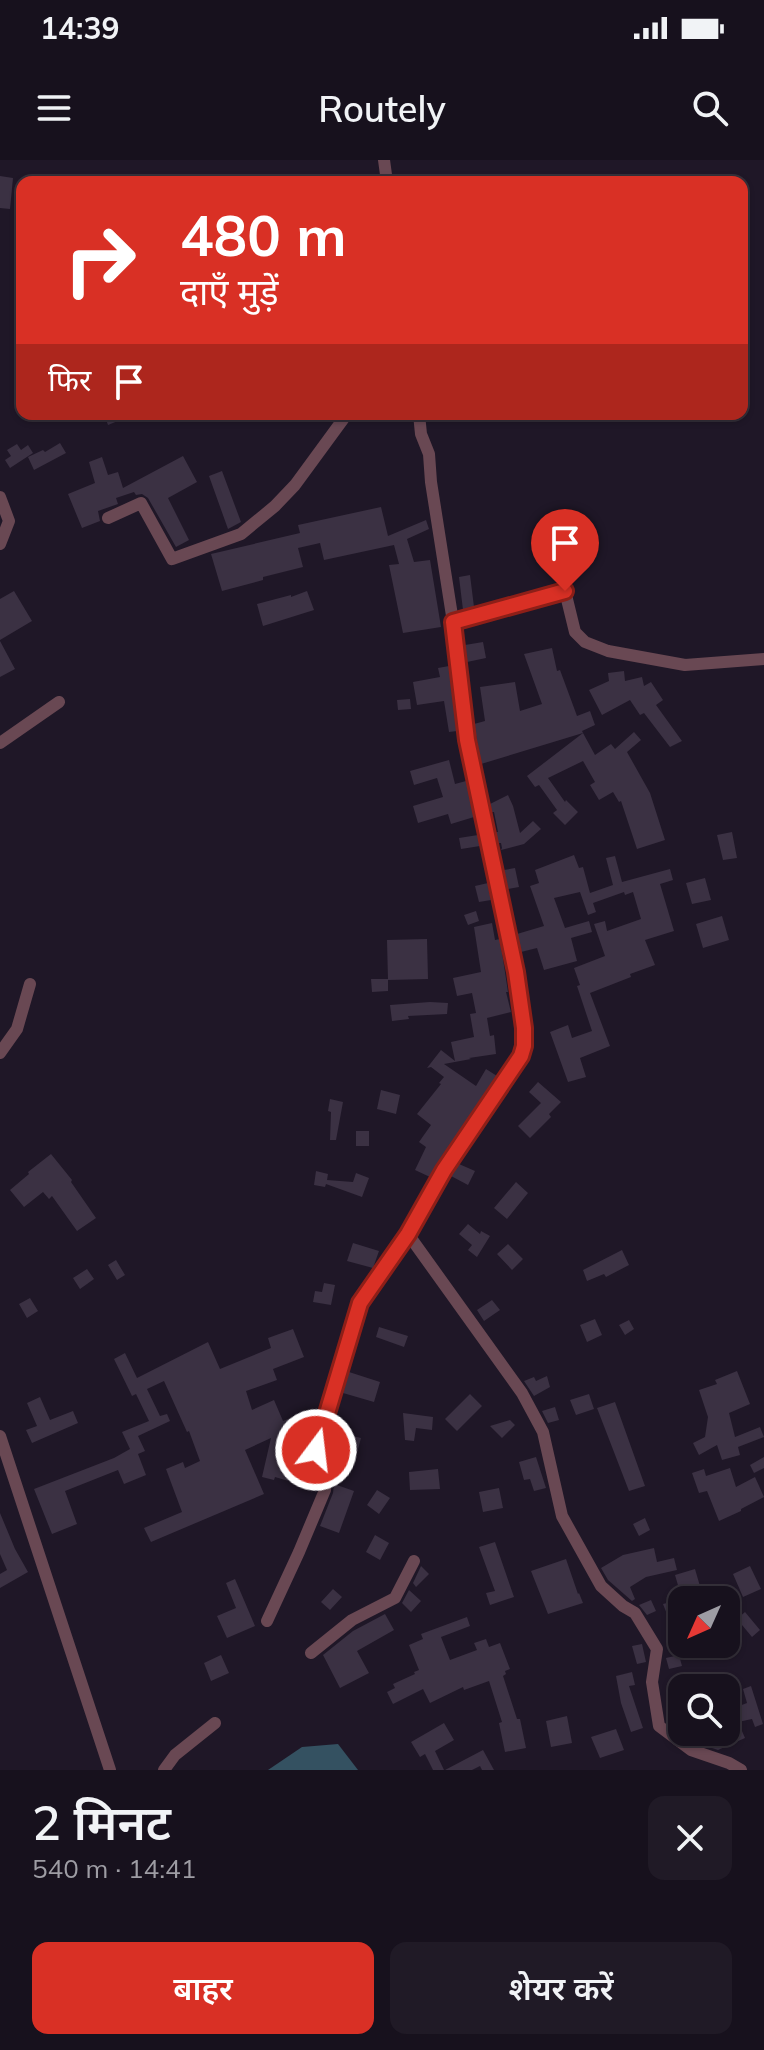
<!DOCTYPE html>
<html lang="hi">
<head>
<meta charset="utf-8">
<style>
  body { margin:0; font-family:Mulish,"Noto Sans Devanagari",sans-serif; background:#201a26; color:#f1f3f6; height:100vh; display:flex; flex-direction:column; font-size:30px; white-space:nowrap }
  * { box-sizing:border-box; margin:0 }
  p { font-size:26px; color:#9e9da4 }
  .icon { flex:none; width:44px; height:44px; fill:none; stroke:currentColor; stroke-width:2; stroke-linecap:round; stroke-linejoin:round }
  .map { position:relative; height:1610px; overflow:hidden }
  .details { display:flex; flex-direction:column; background:#17111d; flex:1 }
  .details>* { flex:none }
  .top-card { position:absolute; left:16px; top:16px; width:732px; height:244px; border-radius:16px; box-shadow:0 2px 6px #0004,0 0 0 2px #36313b; background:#d93025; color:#fff; overflow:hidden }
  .needle { width:52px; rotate:225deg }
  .buttons { position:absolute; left:668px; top:1426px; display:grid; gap:16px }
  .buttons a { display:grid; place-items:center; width:72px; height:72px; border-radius:16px; background:#17111d; box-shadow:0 2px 6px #0004,0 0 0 2px #36313b; font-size:40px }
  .pin { position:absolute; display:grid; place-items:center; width:68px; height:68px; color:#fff; margin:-82px -34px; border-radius:50% 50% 50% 0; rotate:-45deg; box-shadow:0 0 8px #0007 }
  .pin .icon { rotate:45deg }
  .me { position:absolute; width:88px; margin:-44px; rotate:15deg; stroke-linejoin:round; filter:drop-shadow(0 0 6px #0008) }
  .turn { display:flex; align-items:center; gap:28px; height:168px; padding:0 32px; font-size:36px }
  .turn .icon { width:104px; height:104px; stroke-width:2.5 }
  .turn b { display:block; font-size:56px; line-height:68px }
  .then { display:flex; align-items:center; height:76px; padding:0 32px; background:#0003; gap:16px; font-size:30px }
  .round { display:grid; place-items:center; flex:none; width:84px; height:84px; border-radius:16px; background:#201a26 }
  .summary { display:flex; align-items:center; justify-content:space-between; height:136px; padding:0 32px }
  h1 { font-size:48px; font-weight:600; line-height:60px }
  .button { display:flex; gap:16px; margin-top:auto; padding:16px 32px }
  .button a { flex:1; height:92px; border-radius:16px; background:#d93025; color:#fff; font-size:32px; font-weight:600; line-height:92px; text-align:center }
  .button a+a { background:#201a26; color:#f1f3f6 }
  .status { display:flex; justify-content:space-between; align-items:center; height:56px; padding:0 40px; background:#17111d; direction:ltr }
  .status svg { height:22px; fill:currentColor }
  header { display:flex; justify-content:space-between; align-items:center; height:104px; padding:0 32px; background:#17111d; font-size:36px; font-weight:600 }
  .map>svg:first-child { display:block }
  .water { fill:#345161 }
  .building { fill:#3b3143 }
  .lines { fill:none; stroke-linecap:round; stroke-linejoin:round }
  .minor { stroke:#694853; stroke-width:12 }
  .route-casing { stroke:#8d1f18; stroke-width:20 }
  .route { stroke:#d93025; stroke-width:14 }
</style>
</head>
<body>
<div class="status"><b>14:39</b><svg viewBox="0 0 49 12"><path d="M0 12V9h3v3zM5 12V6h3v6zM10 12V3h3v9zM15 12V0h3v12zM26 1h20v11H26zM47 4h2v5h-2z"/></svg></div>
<header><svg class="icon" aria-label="menu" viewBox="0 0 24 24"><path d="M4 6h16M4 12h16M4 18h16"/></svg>Routely<svg class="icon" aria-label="search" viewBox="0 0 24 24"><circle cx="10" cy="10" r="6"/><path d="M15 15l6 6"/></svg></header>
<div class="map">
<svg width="764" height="1610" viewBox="0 0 764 1610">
  <rect width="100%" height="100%" fill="#1f1727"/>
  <path class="water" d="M338 1584 358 1610H268L302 1587Z"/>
  <path class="building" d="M0 16 13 18 10 49 0 48Z
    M104 254H135L108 265Z
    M60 283 66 293 34 310 28 297 43 290 45 292Z
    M17 284 21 290 28 285 33 293 10 308 5 300 11 296 7 290Z
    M183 296 197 322 168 338 189 380 176 387 148 338 142 334 136 335 134 332 116 338 118 344 98 351 100 361 82 368 68 334 95 323 89 302 102 297 108 315 118 312 123 328Z
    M222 311 241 362 228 369 209 316Z
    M381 347 388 376 426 360 429 369 407 379 414 402 430 400 441 467 403 473 389 405 399 404 394 385 324 400 320 383 298 388 303 407 263 417V420L222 431 211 394 300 373 298 365Z
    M470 415 474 447 463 450 459 417Z
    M14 431 32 461 0 480V439Z
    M307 431 314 450 263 466 257 444 291 435V437Z
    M0 481 15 509 0 517Z
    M483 482 486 498 467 502 465 485Z
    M552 488 557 511 560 510 577 556 590 551 595 565 582 571 583 573 481 604 474 564 485 561 480 527 515 522 520 551 542 544 524 494Z
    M449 506 457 571 449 572 444 541 417 545 413 522 440 517 438 508Z
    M624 511 625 521 642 517 644 526 651 522 663 540 656 545 682 581 670 587 644 553 640 555 630 540 602 555 589 530 609 521 608 513Z
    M410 539 411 549 398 550 397 540Z
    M634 572 641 580 627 592 650 633 665 680 637 689 621 641 619 642 613 632 599 640 590 625 595 622 583 601 548 618 565 642 566 640 578 652 565 665 553 653 557 650 539 625 535 627 527 616 583 573 595 595 611 584 615 589Z
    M449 600 455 624 466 621 474 657 451 664 448 654 418 663 413 646 443 637 437 618 414 625 410 611Z
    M508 635 513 646 520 673 533 661 541 669 524 684 501 690 502 688 501 683H498L496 672H498L494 652H491L490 644Z
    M732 672 737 698 723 700 717 675Z
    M478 675 480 686 461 689 459 678Z
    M574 695 579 708 583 707 590 733 613 725 606 698 615 696 622 722 670 709 673 720 660 724 674 771 645 780 655 805 630 814 631 817 590 833 610 886 580 898 586 917 568 922 550 872 568 865 572 878 592 871 577 826 580 825 574 808 605 796 594 764 605 761 607 771 641 759 633 732 625 735 624 732 593 743 596 752 588 755 580 732 554 738 565 768 589 761 592 772 571 778 577 801 544 810 537 788 521 792 517 774 544 766 530 726 539 723 535 710Z
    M515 708 519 727 508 729 504 710Z
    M705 718 711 740 692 744 686 723Z
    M488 723 491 740 479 742 475 726Z
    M476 751 479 761 468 765 464 755Z
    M722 756 729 780 703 788 696 764Z
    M492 763 495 780 500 779 508 832H506L511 852 487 858 490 876 494 875 496 894 469 898 471 899 444 904 476 926 486 909 497 916 430 1017 415 1010 426 987 419 982 431 965 417 954 441 924 439 923 444 917 431 907 427 908 441 890 455 901 451 882 474 877 470 854 476 853 472 833 457 836 453 818 481 812 474 767Z
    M427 779 428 819 388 820 387 780Z
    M371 819H388V831L372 832Z
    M430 842 448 843 447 854 408 856 409 859 392 861 390 845Z
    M538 922 561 942 549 954 551 957 530 978 518 966 541 943 529 932Z
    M381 930 400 935 396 954 377 949Z
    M330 939 343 942 336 980H330L331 952 328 951Z
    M356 971H369V986H356Z
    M51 994 72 1020 71 1022 96 1058 77 1071 52 1036 49 1039 43 1032 24 1047 10 1030 29 1014 28 1012Z
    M459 1004 475 1011 468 1025 451 1016Z
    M316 1011 328 1014 327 1020 353 1022 356 1013 369 1018 362 1037 326 1024 325 1027 314 1025Z
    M516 1022 528 1033 507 1059 494 1048Z
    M468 1064 480 1074 481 1071 490 1076 477 1097 468 1090 472 1085 459 1074Z
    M353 1083 379 1091 373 1108 347 1101Z
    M508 1084 523 1099 512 1110 497 1094Z
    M622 1090 629 1105 606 1117 604 1114 587 1121 583 1110Z
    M116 1100 125 1115 117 1120 108 1105Z
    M87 1109 94 1119 80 1129 73 1118Z
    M324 1123 335 1125 331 1145 313 1142 315 1131 322 1132Z
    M30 1138 38 1151 27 1158 19 1144Z
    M492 1140 500 1150 484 1161 477 1150Z
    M595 1159 602 1175 587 1182 580 1165Z
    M629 1160 634 1169 625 1175 619 1165Z
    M379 1167 408 1176 404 1187 376 1177Z
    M293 1169 304 1197 273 1209 277 1220 246 1231 252 1250 274 1240 283 1261 307 1251 310 1260 280 1272 307 1278 302 1299 300 1298 292 1322 275 1317 274 1320 262 1317 271 1278 245 1290 264 1334 151 1382 144 1368 182 1352 166 1309 183 1302 185 1308 200 1301 189 1271 187 1272 164 1221 147 1229 160 1256 167 1254 170 1261 138 1276 145 1291 138 1294 146 1315 124 1324 118 1310 65 1331 77 1364 52 1374 34 1329 114 1298 130 1289 122 1272 149 1261 136 1234 132 1236 114 1199 125 1193 137 1218 208 1182 220 1209 271 1188 268 1178Z
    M737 1211 750 1244 729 1253 735 1277 760 1267 764 1277 738 1287 740 1295 722 1300 717 1285 699 1295 693 1283 705 1277 708 1257 699 1230 717 1224 715 1220Z
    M349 1212 380 1222 374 1242 343 1233Z
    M547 1216 550 1227 534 1236 524 1221 534 1217 536 1221Z
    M470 1234 482 1246 457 1271 445 1259Z
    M589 1234 594 1249 576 1255 570 1240Z
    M40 1237 50 1260 73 1251 78 1263 32 1283 26 1270 37 1266 27 1243Z
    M615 1242 645 1326 629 1331 597 1248Z
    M555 1247 559 1260 548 1263 542 1251Z
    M403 1253 433 1257 432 1270 416 1268 414 1281 405 1280Z
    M510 1260 515 1265 502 1278 490 1266Z
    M332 1271 361 1278 357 1293 328 1286Z
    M536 1297 546 1328 534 1331 530 1319 524 1320 519 1302Z
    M764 1297V1308L754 1313 750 1305Z
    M730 1308 736 1327 755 1317 764 1337 741 1349V1351L719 1361 707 1331 699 1333 692 1313 704 1309 706 1316Z
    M438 1309 440 1329 410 1330 409 1312Z
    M334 1324 354 1331 339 1373 320 1366 333 1333Z
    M499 1328 503 1348 483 1352 479 1332Z
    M377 1330 390 1338 379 1354 367 1345Z
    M0 1353 15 1389 28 1412 0 1428V1414L7 1410 0 1394Z
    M645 1358 650 1370 639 1376 633 1364Z
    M375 1375 389 1383 380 1400 366 1392Z
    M495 1382 514 1437 490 1445 486 1433 495 1431 479 1387Z
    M654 1388 657 1402 674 1398 677 1410 646 1417 630 1427 635 1439 632 1441 608 1420 601 1408 623 1395Z
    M566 1399 578 1434 579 1433 583 1443 548 1454 531 1411Z
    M421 1406 429 1414 416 1427 413 1423Z
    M750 1406 761 1429 743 1437 733 1414Z
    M695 1409 704 1440 682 1439V1463L672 1467 663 1444 682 1439 675 1415Z
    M235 1419 255 1466 227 1478 217 1456 236 1448 226 1423Z
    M333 1429 342 1437 330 1450 321 1442Z
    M409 1430 421 1441 411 1452 402 1443Z
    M651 1440 656 1451 647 1455 639 1445Z
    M745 1452 760 1470 752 1477 737 1459Z
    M385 1454 394 1470 357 1491 369 1513 340 1528 323 1495 353 1471Z
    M467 1457 470 1466 441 1477 450 1500 477 1490 474 1483 486 1479 489 1487 500 1483 510 1509 505 1511 506 1514 503 1516 517 1559H520L526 1588 505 1592 499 1563 502 1562 489 1521 464 1530 463 1527 430 1543 423 1529 393 1544 387 1532 395 1528 393 1524 415 1514 414 1512 419 1510 409 1485 423 1479 421 1474Z
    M642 1484 646 1502 637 1504 632 1486Z
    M221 1495 229 1513 211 1521 204 1503Z
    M679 1495 682 1506 669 1509 666 1498Z
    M632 1512 635 1525 629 1526 643 1568 631 1572 621 1543 616 1516Z
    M751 1526 763 1564 755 1567 752 1559 738 1562 745 1578 718 1590 703 1585 700 1579 695 1582 685 1574 690 1572H726V1551L747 1543 743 1529Z
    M567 1556 572 1583 551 1587 546 1561Z
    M444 1563 454 1580 435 1591 444 1610H433L425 1594 420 1597 411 1582Z
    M616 1569 624 1590 600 1598 591 1577Z
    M483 1590 494 1610H482L480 1606 472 1610H445Z"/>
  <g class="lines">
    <path class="minor" d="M384 0 387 22
      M0 337 9 361 0 384
      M108 358 141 343 172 399 241 374 275 346 295 325 347 254
      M453 462 565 431 575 472 585 482 608 491 685 505 764 499
      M0 583 59 542
      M0 893 17 869 30 824
      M408 1074 522 1233 543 1272 562 1356 601 1426 623 1446 635 1453 657 1489 652 1522 659 1566 691 1590 729 1603 741 1610
      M0 1276 110 1610
      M267 1461 299 1392 325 1330V1317L312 1309 311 1298 316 1290 360 1143 408 1074 444 1010 521 896 524 886V868L516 812 467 580 453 462 431 322 429 294 421 274 419 254
      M311 1493 352 1460 395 1438 414 1401
      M164 1610 175 1595 215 1563"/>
  </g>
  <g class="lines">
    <g class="route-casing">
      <path id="route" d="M316 1290 360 1143 408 1074 444 1010 521 896 524 886V868L516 812 467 580 453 462 565 431"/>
    </g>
    <use href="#route" class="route"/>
  </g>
</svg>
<div class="buttons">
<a><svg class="needle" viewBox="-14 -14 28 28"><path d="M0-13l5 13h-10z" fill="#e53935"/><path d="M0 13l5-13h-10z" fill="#9e9da4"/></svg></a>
<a><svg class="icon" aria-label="search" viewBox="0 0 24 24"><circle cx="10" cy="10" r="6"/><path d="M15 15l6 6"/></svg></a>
</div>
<div class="pin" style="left:565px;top:431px;background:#d93025"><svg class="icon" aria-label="arrive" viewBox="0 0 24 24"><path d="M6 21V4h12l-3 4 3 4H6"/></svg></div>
<svg class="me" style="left:316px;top:1290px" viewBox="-20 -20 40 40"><circle r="17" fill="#d93025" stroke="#fff" stroke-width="3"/><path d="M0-11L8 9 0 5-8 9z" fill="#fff"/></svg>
<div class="top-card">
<div class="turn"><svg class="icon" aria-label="right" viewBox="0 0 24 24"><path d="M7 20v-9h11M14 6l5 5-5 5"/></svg><div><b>480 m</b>दाएँ मुड़ें</div></div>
<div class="then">फिर<svg class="icon" aria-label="arrive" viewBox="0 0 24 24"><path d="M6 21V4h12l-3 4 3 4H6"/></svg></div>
</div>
</div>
<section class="details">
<div class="summary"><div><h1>2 मिनट</h1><p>540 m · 14:41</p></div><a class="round"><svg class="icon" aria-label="close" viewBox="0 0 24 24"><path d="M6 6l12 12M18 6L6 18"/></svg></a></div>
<div class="button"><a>बाहर</a><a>शेयर करें</a></div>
</section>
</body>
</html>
